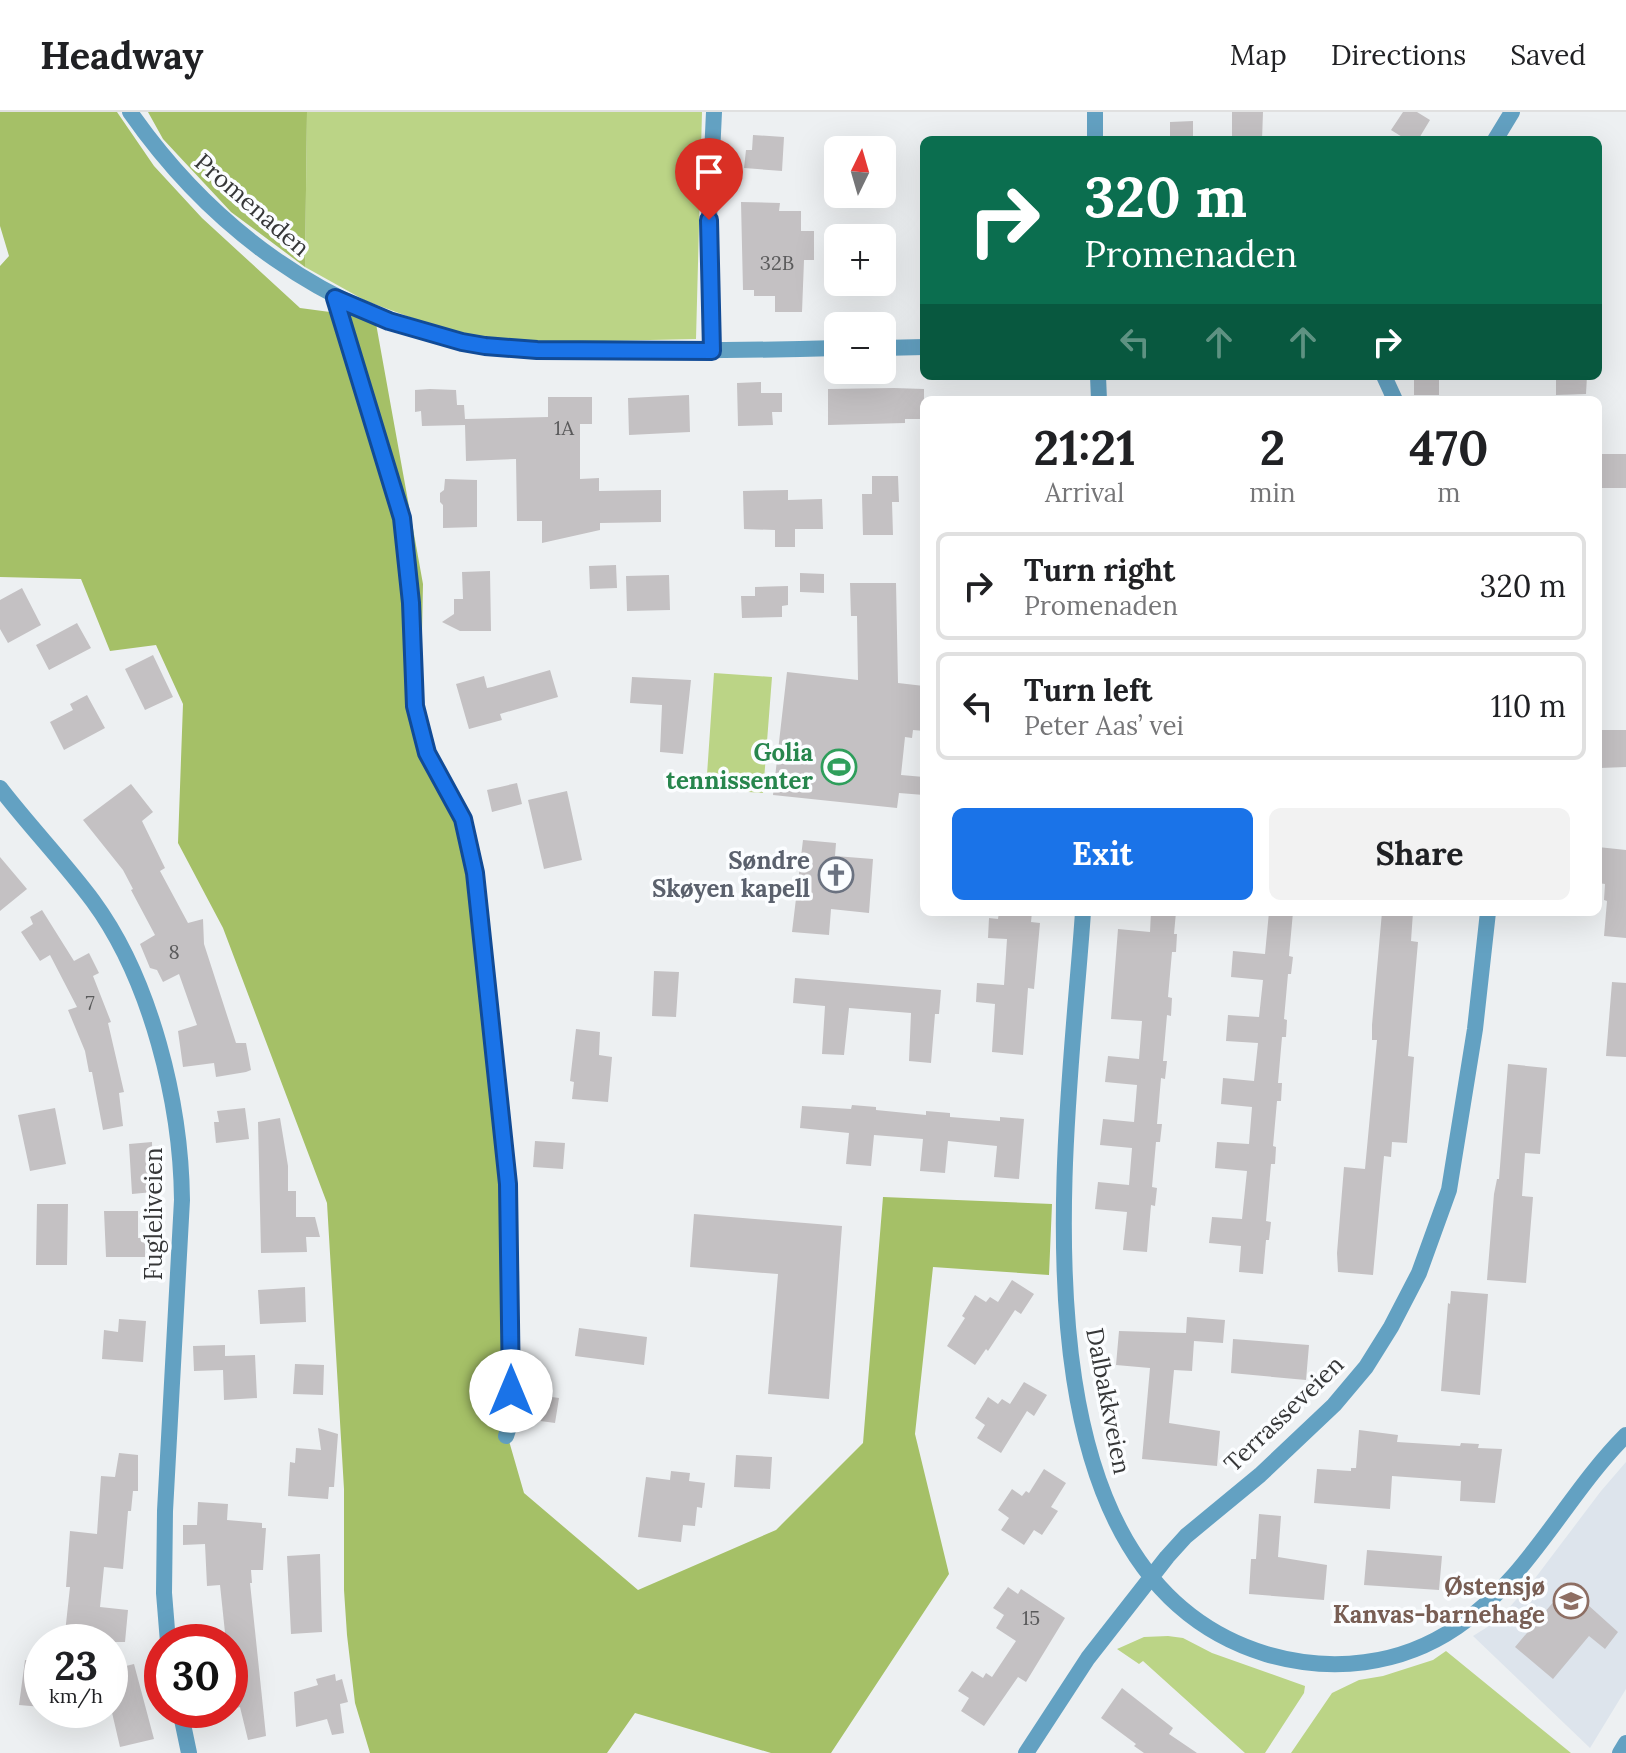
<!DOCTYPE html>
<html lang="en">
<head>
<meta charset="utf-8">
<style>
  body { margin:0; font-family:Lora,serif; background:#f2f2f2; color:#202124; height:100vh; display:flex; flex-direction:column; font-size:30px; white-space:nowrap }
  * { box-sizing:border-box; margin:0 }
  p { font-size:26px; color:#757577 }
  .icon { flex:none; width:44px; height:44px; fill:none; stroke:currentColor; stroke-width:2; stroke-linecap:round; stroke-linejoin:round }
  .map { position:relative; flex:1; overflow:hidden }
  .panel { position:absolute; left:920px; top:284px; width:682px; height:520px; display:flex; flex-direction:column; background:#fff; border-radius:12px; box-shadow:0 8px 32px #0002 }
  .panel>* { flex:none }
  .hud { position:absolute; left:920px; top:24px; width:682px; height:244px; border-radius:12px; box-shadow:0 8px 32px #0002; background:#0b6e4f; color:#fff; overflow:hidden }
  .needle { width:52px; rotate:5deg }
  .buttons { position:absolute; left:824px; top:24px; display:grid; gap:16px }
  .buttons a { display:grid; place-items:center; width:72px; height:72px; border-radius:12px; background:#fff; box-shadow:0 8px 32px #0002; font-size:40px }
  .speed { position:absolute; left:24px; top:1512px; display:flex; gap:16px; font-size:40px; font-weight:700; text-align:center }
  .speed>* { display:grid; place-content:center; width:104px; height:104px; border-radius:50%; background:#fff; box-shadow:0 8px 32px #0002; line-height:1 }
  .speed small { font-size:20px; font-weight:400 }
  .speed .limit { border:12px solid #d22; background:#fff; color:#111 }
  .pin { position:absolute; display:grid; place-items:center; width:68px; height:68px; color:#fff; margin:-82px -34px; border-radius:50% 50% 50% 0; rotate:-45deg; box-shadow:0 0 8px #0007 }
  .pin .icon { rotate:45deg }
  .me { position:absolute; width:88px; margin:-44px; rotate:0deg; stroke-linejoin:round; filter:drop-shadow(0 0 6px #0008) }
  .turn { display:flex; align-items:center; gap:28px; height:168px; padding:0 32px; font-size:36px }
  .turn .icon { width:104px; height:104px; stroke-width:2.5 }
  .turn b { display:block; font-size:56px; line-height:68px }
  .lanes { display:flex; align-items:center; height:76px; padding:0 32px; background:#0003; justify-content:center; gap:40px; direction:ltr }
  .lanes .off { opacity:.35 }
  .eta { display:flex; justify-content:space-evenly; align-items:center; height:136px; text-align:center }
  .eta b { font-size:48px; font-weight:700; line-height:56px }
  .cta { display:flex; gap:16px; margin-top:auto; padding:16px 32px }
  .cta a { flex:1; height:92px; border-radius:12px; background:#1a73e8; color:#fff; font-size:32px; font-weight:700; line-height:92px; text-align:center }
  .cta a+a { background:#f2f2f2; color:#202124 }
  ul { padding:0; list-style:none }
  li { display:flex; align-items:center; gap:24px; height:108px; margin:0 16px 12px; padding:0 16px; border:4px solid #e0e0e0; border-radius:12px }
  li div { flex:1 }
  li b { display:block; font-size:30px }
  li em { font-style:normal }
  header { display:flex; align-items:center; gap:48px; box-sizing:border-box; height:112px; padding:0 40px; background:#fff; border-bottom:2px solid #e0e0e0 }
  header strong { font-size:38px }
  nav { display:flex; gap:44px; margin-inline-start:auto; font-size:28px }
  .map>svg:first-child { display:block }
  .built { fill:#dde4ec }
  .green { fill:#bbd486 }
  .forest { fill:#a5c067 }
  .building { fill:#c4c1c3 }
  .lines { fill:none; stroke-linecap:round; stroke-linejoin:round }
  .street { stroke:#63a1c2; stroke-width:16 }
  .route-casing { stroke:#114b97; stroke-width:20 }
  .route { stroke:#1a73e8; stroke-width:14 }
  .labels { text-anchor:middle; stroke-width:7; stroke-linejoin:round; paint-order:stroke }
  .number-label { font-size:20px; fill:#5a5a5b }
  .street-label { font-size:24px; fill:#363738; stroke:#fbfdff }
  .leisure-label { font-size:24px; font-weight:bold; fill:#27864d; stroke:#fbfdff; text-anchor:end }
  .worship-label { font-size:24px; font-weight:bold; fill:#5b616d; stroke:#fbfdff; text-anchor:end }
  .education-label { font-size:24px; font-weight:bold; fill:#785e54; stroke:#fbfdff; text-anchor:end }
</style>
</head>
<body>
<header>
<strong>Headway</strong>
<nav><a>Map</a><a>Directions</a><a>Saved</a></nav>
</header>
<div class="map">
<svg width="1626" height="1641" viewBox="0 0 1626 1641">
  <rect width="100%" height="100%" fill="#edf0f2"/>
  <path class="built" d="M1626 1350V1577L1590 1636 1473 1524 1497 1509 1533 1469 1601 1379Z"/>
  <path class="green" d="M307 0H702L696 227 558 230 479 227 437 215 366 189 305 155Z
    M714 561 772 565 763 681 706 677Z
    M1168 1524 1183 1526 1212 1541 1305 1574 1304 1581 1265 1641H1245L1143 1549 1139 1552 1117 1537 1144 1525Z
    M1446 1539 1571 1641H1291L1332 1581 1359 1568 1383 1564 1433 1548Z"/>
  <path class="forest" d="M0 0H117L154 54 202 106 300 196 375 206 423 472 420 620 465 709 501 991 507 1322 524 1381 638 1478 776 1418 863 1331 883 1085 1052 1092 1049 1163 933 1155 915 1322 949 1462 831 1641H771L635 1601 607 1641H370L355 1591 347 1523 344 1478V1377L327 1091 223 816 178 731 183 592 156 533 110 539 81 467 0 465V154L9 144 0 114Z
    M148 0H307L305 155 231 100 163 27Z"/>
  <path class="building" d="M1232 0H1263L1262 28H1232Z
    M1403 0H1417L1430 8 1418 28H1407L1391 18Z
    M1193 9V28H1170V10Z
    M753 23 784 25 782 59 744 56 746 38H752Z
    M741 90 780 91 779 99H801V119H814V148H804L802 200H775V184H754V178H743Z
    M1414 264H1439V283H1414Z
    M1556 264H1587L1586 282 1556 283Z
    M761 270V281H782V300H772L773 313 738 314 737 271Z
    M894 276 924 277V307H905V311L828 313V277Z
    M430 277 456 278 457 293H464L465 307 548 305V285H592V312H580V367L599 366V379L661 378V410L600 411V418L542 431V409H517L516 347 466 349 465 313 422 314 421 299 415 300V278Z
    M689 283 690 320 629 323 628 286Z
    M1601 342H1626V376H1602Z
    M872 364H898L899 390H892L893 423H863L862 382H872Z
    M445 367 477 368V415L443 416V393L440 390V381L444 378Z
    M788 378V388L822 387 823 417H795V435H775V418L744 417 743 379Z
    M616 453 617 476 590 477 589 454Z
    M490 459 491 519H460L442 510 454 502V487H463L462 460Z
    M800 461 824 462V481L800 480Z
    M669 463 670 498 627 499 626 464Z
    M850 471H896L898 571 924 574V619L913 618 912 626 905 625 901 663 924 665V683L899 681 897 696 773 683 787 560 858 568 857 504H851Z
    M788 474V493L782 494V505L742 506 741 484H755V475Z
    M22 476 41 513 8 531 0 517V488Z
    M77 511 91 536 49 558 36 533Z
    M153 543 173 585 145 598 125 557Z
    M550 558 558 585 500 602 502 608 469 617 456 572 484 564 487 576 492 575Z
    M632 565 691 568 683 642 660 640 662 593 630 591Z
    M87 583 105 616 64 638 50 610 73 598 70 592Z
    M1600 618H1626V655L1600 656Z
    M517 671 522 692 492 700 487 678Z
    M131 672 153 700 142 709 165 756 160 759 188 811 203 807 204 832 236 931H246L251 958 246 960 216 965 214 951 183 955 178 919 197 913 179 862 163 870 157 858 150 856 140 832 155 823 131 778 133 777 123 758 83 708Z
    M567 679 582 748 544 757 528 688Z
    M803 728 836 731 835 744 873 747 869 801 831 797 829 823 792 820Z
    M1598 735 1626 738V826L1604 824 1607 789 1604 788 1605 772 1598 771Z
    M0 745 27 777 0 799Z
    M42 798 74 849 89 841 99 861 93 864 111 910 108 911 124 980 119 981 123 1014 103 1018 92 960H89L85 939 68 898 77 895 50 843 40 849 21 820 33 812 30 805Z
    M999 800H1032L1031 810 1040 811 1034 877 1028 876 1023 943 992 940 995 892 976 890 977 871 1004 873 1007 827 988 826 989 806 998 807Z
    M1151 800H1176L1174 822H1177L1176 840H1172L1168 885 1172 886 1171 904 1167 903 1163 949H1167L1165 967 1161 966 1157 1012H1162L1160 1030H1156L1152 1075 1157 1076 1155 1094 1151 1093 1147 1140 1123 1138 1127 1100 1095 1097 1098 1070 1129 1073 1132 1036 1100 1033 1103 1007 1134 1010 1137 973 1105 970 1108 944 1139 947 1142 909 1111 907 1118 817 1150 820Z
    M1269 800H1293L1289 844 1293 845 1291 862H1288L1284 907 1287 908 1286 925H1282L1278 971H1282L1281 989H1277L1273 1034 1276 1035 1275 1052H1271L1266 1109 1271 1110 1269 1128H1266L1263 1162 1239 1160 1241 1134 1209 1131 1212 1105 1242 1107 1247 1059 1215 1056 1217 1030 1249 1032 1252 995 1221 992 1223 966 1254 969 1258 931 1226 929 1228 903 1259 905 1263 868 1231 865 1233 839 1265 842Z
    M1382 800H1413L1411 829 1418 830 1408 944 1414 945 1407 1031 1392 1030 1391 1045 1384 1044 1373 1163 1338 1160 1337 1141 1344 1055 1365 1057 1377 928H1372V913Z
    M654 859 679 860 676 905 652 904Z
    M795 866 941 878 939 902H935L931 951 909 949 911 901 849 896 844 943 822 942 825 894 793 891Z
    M1612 870 1626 871V945L1606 944Z
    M576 917 600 920 599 943 612 945 608 990 572 987 574 970 570 969Z
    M1508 952 1547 956 1540 1042 1525 1041 1522 1084 1533 1085 1526 1171 1487 1168 1494 1082 1497 1067H1499Z
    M852 993 876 995V998L926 1003V999L950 1001V1005L1000 1009V1005L1024 1007 1019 1067 994 1065 997 1034 948 1029 945 1061 920 1059 923 1027 874 1023 871 1054 846 1052 849 1021 800 1016 802 994 851 997Z
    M55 996 66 1052 30 1059 18 1003Z
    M245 996 249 1027 216 1031 214 1010H219L217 999Z
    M280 1006 288 1054V1079H296V1105H315L320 1125H306L307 1140 261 1141 258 1010Z
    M535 1029 565 1031 563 1057 533 1055Z
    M152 1030 153 1080 132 1082 129 1032Z
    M37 1092H68L67 1153H36Z
    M104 1099H138V1126H145V1145H106Z
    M694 1102 842 1114 829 1287 768 1282 778 1162 690 1155Z
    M1012 1168 1034 1182 1021 1202 1015 1198 988 1239 986 1237 975 1253 947 1234 965 1206 962 1204 975 1183 986 1190 990 1185 998 1190Z
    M305 1175 306 1210 260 1212 258 1178Z
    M1451 1179 1488 1182 1480 1283 1441 1279 1448 1191 1450 1192Z
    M1187 1205 1225 1208 1223 1231 1194 1229 1192 1259 1174 1258 1169 1311 1220 1319 1217 1354 1142 1347 1150 1256 1116 1253 1119 1219 1186 1221Z
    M119 1207 146 1209 143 1250 102 1247 104 1218 118 1220Z
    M579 1216 647 1225 644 1253 575 1244Z
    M1233 1227 1309 1233 1306 1268 1231 1261Z
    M225 1233V1244L255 1243 257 1286 224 1288 223 1258 194 1259 193 1234Z
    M295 1252 324 1253 323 1283 293 1282Z
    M1024 1270 1047 1283 1034 1304 1027 1299 1001 1341 977 1326 985 1313 975 1306 988 1285 998 1292 1002 1287 1010 1292Z
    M530 1282 559 1286 555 1311 526 1307Z
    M318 1316 338 1322 334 1375H329L328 1387 288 1384 290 1350 295 1351 296 1336 321 1338Z
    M1359 1318 1398 1323 1397 1330 1460 1334 1461 1331 1479 1332 1478 1336 1502 1337 1495 1391 1460 1389 1461 1369 1392 1364 1390 1397 1314 1391 1317 1357 1351 1359V1356H1356Z
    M119 1341 138 1343V1379H133L131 1399H128L123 1457 104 1455 100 1495 128 1498 125 1530H64L70 1475H66L70 1419 97 1422 101 1364 115 1365Z
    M736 1343 772 1345 770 1377 734 1375Z
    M1044 1357 1066 1371 1051 1395 1058 1399 1042 1423 1034 1418 1024 1433 1001 1418 1009 1406 998 1398 1012 1377 1022 1384 1026 1379 1029 1381Z
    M671 1359 690 1361 689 1369 705 1371 702 1396 697 1395 695 1414 683 1413 681 1430 638 1425 646 1365 670 1368Z
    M198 1390 228 1392 227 1408 262 1411V1416H266L263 1458H251L252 1471H250L266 1624 248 1628 240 1595 230 1598V1530H226L220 1473 207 1474 205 1432 183 1433V1413H197Z
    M1259 1402 1281 1404 1278 1445 1327 1453 1324 1488 1249 1482 1251 1447H1256Z
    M1367 1438 1442 1444 1439 1478 1364 1473Z
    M320 1442 322 1520 291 1522 287 1444Z
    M1567 1474 1618 1520 1605 1537 1589 1524 1553 1567 1515 1535Z
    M1008 1475 1018 1482 1021 1477 1065 1506 1026 1570 1018 1565 984 1614 961 1599 969 1586 958 1579 972 1559 983 1566 986 1561 992 1565 1016 1529 996 1516 1004 1503 993 1496Z
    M25 1548 42 1550V1595L19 1593Z
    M134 1552 154 1627 120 1635 110 1592V1558Z
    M335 1562 336 1569 342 1567 348 1590 340 1592 344 1621 332 1623 327 1607 296 1615 294 1580 318 1573 316 1567Z
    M1122 1576 1173 1616 1169 1622 1197 1641H1144L1134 1634 1136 1632 1101 1606Z"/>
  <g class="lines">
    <path class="street" d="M130 0C211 116 323 198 462 230 509 241 559 238 607 239 684 239 761 238 838 236
      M1095 0V28
      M1495 28 1512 0
      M335 186 402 406 411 491 415 594 427 641 463 707 475 761 508 1072 511 1309 506 1324
      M882 236 924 235
      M712 239 709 108 714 0
      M1098 264 1099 288
      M1384 264 1395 288
      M0 676C30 715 64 750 93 789 151 868 181 991 182 1088L165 1399 164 1481 168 1530
      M1083 800C1069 1011 997 1460 1266 1542 1331 1561 1400 1554 1457 1515 1529 1466 1566 1383 1626 1323
      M180 1598 189 1641
      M1026 1641 1088 1546 1167 1445 1186 1424 1260 1363 1334 1293 1366 1255 1391 1215 1419 1161 1449 1078 1475 917 1488 800
      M1620 1641 1626 1631"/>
  </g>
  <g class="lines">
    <g class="route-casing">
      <path id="route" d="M511 1279 508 1072 475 761 463 707 427 641 415 594 411 491 402 406 335 186 389 209 462 230 485 234 537 238 712 239 709 108"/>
    </g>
    <use href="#route" class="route"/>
  </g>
  <defs>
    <g id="stadium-ring" transform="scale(1.8)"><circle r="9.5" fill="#fbfdff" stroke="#2e9e5b" stroke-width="1.5"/><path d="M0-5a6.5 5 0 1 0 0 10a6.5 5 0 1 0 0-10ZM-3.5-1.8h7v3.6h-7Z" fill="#2e9e5b"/></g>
    <g id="church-ring" transform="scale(1.8)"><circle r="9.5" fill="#fbfdff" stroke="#6b7280" stroke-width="1.5"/><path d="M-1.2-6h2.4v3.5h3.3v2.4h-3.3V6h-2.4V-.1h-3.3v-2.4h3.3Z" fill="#6b7280"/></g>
    <g id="school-ring" transform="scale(1.8)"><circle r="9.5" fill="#fbfdff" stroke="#8d6e63" stroke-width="1.5"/><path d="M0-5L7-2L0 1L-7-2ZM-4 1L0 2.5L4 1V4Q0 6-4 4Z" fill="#8d6e63"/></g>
  </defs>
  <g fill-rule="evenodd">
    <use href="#stadium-ring" x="839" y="655"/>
    <use href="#church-ring" x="836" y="763"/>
    <use href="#school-ring" x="1571" y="1489"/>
  </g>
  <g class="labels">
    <g class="number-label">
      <text x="777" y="158">32B</text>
      <text x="564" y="323">1A</text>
      <text x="174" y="847">8</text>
      <text x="90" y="898">7</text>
      <text x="1031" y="1513">15</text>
    </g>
    <g class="street-label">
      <text transform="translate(252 93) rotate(41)" y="8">Promenaden</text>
      <text transform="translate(154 1102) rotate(-90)" y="8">Fugleliveien</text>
      <text transform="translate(1108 1289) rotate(79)" y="8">Dalbakkveien</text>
      <text transform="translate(1284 1302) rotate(-44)" y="8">Terrasseveien</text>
    </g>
    <g class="leisure-label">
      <text x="813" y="649">Golia<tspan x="813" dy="28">tennissenter</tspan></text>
    </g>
    <g class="worship-label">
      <text x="810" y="757">Søndre<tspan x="810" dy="28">Skøyen kapell</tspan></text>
    </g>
    <g class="education-label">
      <text x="1545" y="1483">Østensjø<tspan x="1545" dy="28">Kanvas-barnehage</tspan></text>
    </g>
  </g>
</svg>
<div class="buttons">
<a><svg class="needle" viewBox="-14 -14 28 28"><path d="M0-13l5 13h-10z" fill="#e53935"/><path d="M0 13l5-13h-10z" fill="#757577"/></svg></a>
<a>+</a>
<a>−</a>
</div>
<div class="speed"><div>23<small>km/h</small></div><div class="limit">30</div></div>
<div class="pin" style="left:709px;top:108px;background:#d93025"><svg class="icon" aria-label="arrive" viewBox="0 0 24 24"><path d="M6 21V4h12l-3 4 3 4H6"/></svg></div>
<svg class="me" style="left:511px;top:1279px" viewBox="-20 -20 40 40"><circle r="19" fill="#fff"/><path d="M0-13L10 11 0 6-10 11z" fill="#1a73e8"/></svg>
<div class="hud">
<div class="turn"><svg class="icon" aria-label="right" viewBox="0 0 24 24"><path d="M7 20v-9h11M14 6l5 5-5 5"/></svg><div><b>320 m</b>Promenaden</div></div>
<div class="lanes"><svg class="icon off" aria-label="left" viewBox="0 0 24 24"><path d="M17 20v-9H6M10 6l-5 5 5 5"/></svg><svg class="icon off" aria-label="ahead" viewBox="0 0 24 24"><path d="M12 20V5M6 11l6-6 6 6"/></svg><svg class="icon off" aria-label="ahead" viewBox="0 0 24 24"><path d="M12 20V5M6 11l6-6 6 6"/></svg><svg class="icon" aria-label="right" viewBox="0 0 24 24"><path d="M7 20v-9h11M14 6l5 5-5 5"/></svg></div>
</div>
<section class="panel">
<div class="eta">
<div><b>21:21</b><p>Arrival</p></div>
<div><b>2</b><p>min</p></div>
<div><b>470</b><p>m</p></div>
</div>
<ul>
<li><svg class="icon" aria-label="right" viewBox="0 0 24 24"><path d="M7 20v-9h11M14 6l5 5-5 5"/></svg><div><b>Turn right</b><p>Promenaden</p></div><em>320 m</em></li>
<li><svg class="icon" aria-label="left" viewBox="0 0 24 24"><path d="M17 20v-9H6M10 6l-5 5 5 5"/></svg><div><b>Turn left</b><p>Peter Aas’ vei</p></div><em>110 m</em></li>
</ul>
<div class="cta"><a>Exit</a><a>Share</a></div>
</section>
</div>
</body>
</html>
